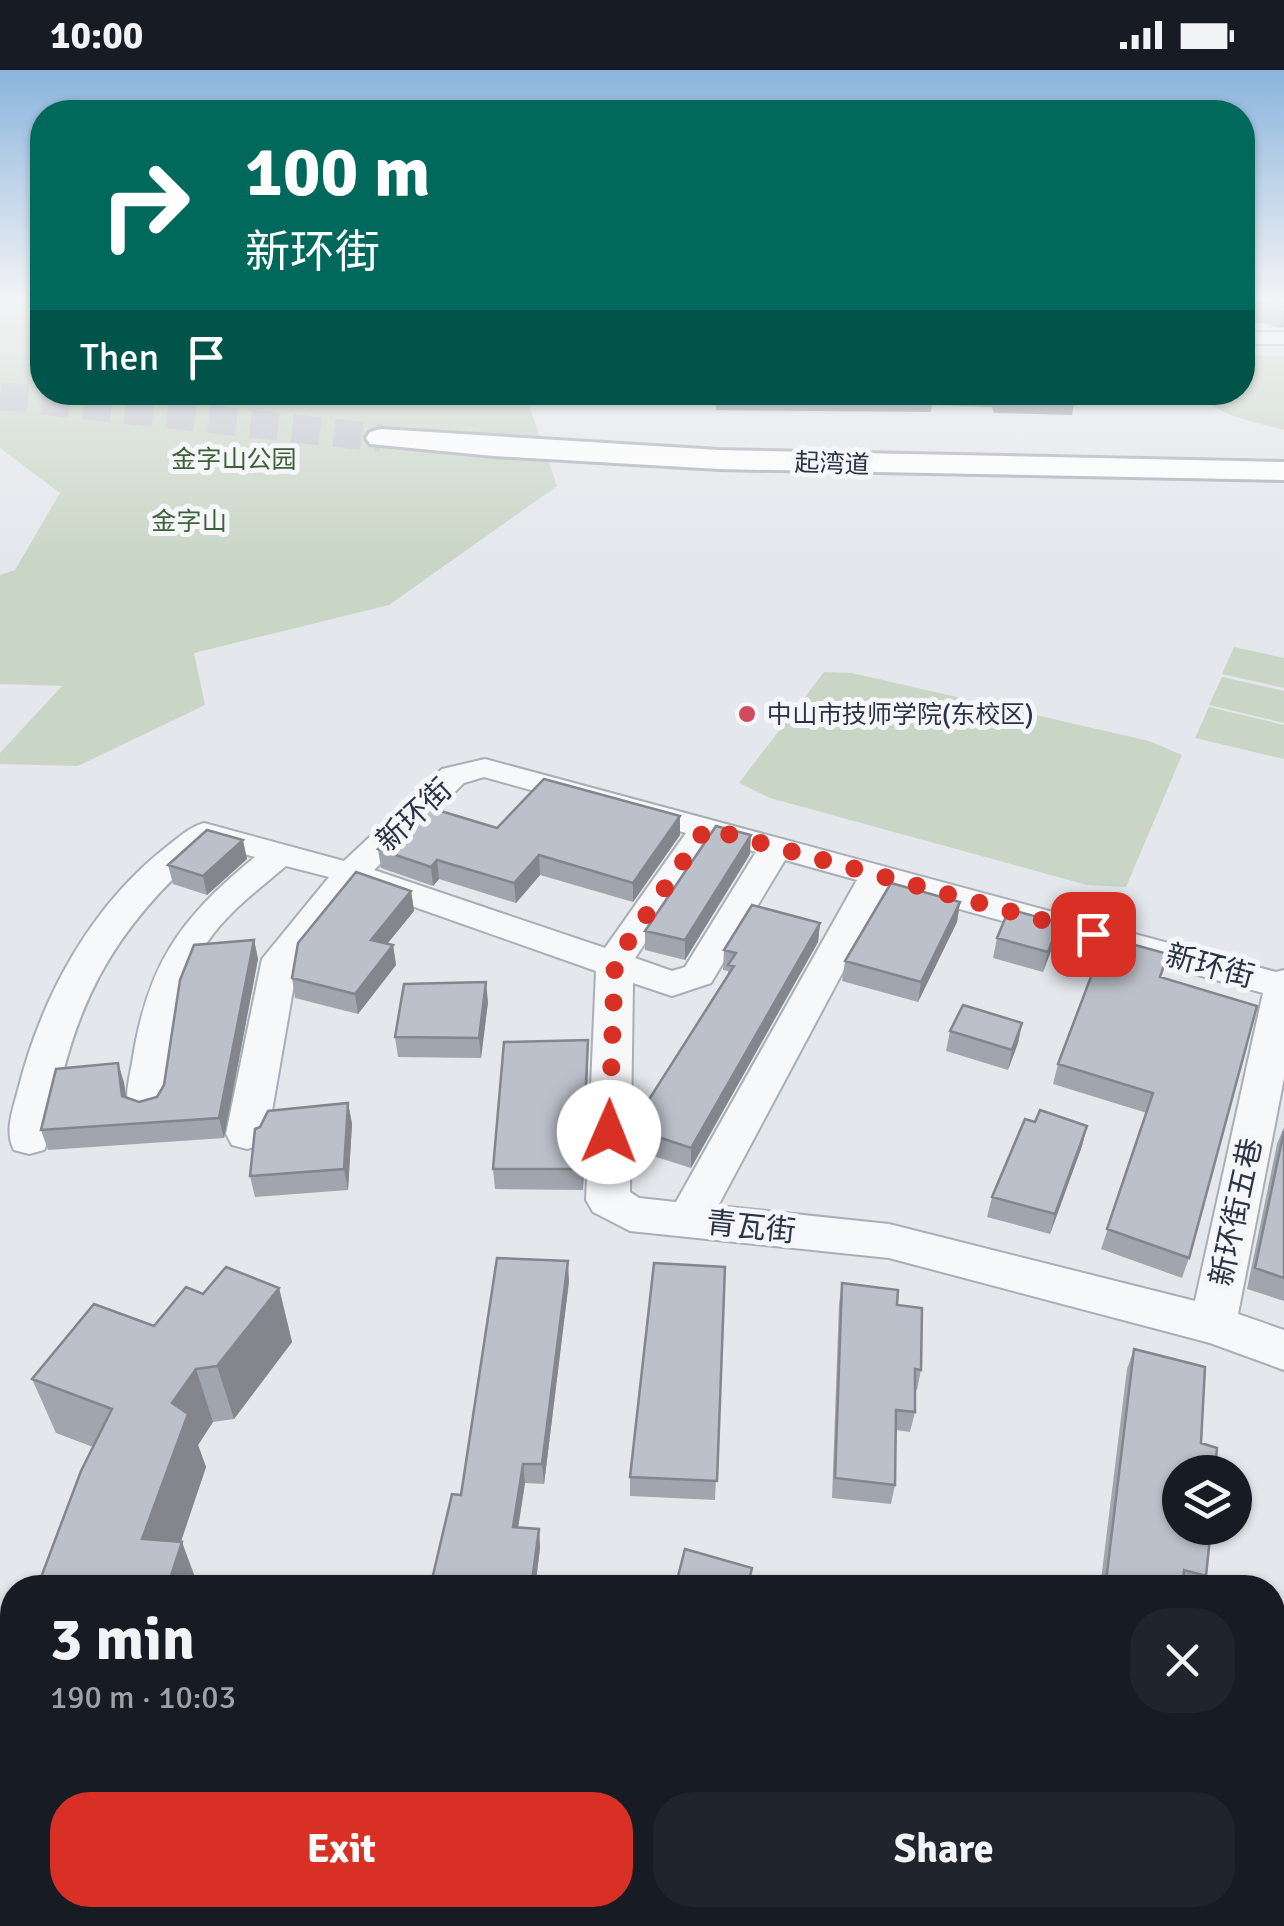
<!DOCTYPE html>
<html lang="en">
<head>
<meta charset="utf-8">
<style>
  body { margin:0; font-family:Signika,"Noto Sans SC",sans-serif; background:#20242c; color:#f1f3f6; height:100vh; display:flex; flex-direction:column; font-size:38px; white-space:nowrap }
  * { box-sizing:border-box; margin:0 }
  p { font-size:32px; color:#9ea1a6 }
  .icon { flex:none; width:55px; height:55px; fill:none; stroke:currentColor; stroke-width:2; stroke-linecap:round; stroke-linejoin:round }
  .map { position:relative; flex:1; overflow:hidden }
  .sheet { position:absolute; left:0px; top:1505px; width:1285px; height:352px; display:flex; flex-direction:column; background:#171b24; border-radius:40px 40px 0 0; box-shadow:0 2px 8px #0004 }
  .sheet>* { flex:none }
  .hud { position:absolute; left:30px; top:30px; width:1225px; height:305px; border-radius:40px; box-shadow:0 2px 8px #0004; background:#00695c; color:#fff; overflow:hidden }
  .fabs { position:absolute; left:1162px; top:1385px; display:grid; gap:20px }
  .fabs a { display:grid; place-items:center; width:90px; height:90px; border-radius:50%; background:#171b24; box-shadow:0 2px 8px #0004; font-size:50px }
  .pin { position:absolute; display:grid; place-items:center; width:85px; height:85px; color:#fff; margin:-42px; border-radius:20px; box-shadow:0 5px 15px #0006 }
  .me { position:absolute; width:110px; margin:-55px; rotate:1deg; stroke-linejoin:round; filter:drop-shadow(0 0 8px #0008) }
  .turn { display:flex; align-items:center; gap:35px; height:210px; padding:0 50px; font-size:45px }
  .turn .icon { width:130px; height:130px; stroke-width:2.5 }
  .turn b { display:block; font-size:70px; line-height:85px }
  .then { display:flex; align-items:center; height:95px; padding:0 50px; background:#0003; gap:20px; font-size:38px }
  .round { display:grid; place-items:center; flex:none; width:105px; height:105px; border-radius:40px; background:#20242c }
  .head { display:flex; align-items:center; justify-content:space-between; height:170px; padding:0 50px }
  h1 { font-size:60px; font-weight:700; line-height:75px }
  .cta { display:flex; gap:20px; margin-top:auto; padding:20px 50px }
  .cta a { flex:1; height:115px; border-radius:40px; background:#d93025; color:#fff; font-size:40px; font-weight:700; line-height:115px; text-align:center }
  .cta a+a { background:#20242c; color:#f1f3f6 }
  .status { display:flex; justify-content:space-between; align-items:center; height:70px; padding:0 50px; background:#171b24; direction:ltr }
  .status svg { height:28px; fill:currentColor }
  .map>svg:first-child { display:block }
  .green { fill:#c9d6c5 }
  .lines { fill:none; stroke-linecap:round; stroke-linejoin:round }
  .secondary-tunnel { stroke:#bfc3cb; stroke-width:28; stroke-dasharray:28 14; stroke-linecap:butt }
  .minor-casing { stroke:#a9aeb7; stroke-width:4 }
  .secondary-casing { stroke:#a9aeb7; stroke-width:6 }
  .minor { fill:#f7f8fa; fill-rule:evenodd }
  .secondary { fill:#fff; fill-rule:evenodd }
  .wall { fill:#a1a5ae }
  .shaded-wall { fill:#83868d }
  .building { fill:#bbc0ca; stroke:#83868d; stroke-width:2.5 }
  .route { stroke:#d93025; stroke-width:18; stroke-dasharray:0 32.4 }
  .poi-dot { fill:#d1495b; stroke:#f4f6f9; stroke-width:4 }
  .labels { text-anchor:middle; stroke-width:10; stroke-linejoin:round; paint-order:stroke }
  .far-park-label { font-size:25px; fill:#3f6138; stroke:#f4f6f9 }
  .far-street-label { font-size:25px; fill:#2b3445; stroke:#f4f6f9 }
  .far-poi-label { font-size:25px; fill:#2b3445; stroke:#f4f6f9; text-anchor:start }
  .street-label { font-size:30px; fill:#2b3445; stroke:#f4f6f9 }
</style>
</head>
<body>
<div class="status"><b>10:00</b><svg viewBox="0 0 49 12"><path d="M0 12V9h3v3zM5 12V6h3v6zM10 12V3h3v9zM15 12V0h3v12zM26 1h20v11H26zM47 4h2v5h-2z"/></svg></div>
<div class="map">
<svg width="1284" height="1856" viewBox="0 0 1284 1856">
  <rect width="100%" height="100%" fill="#e4e7ec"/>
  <path class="green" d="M0 228H42V322L525 323 557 416 389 535 194 583 205 635 78 696 0 694V683L62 616 0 614V505L15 500 60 423 0 378Z
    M1243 285 1284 286V360C1256 352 1218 347 1199 323L1242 322Z
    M1234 577 1284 588V618L1222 604Z
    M824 602 852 603 1149 671 1182 685 1126 817 1087 815 770 728 739 713Z
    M1222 607 1284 621V653L1209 635Z
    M1209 637 1284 655V689L1195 668Z"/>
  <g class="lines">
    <path class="secondary-tunnel" d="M0 326 381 368"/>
    <g class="minor-casing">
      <path id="minor" d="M1242 262H1284V274H1242Z
        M485 689 1276 902 1284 900V1008L1238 1244 1284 1260V1300L1210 1273 889 1188 630 1161 593 1142 586 1130 596 901 358 817 298 891 268 1064 262 1075 247 1079 232 1075 226 1064 262 889 329 807 286 796C259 819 229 841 208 871 175 917 173 981 166 1035L160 1045 146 1049 132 1045C123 1030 129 1010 132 993 147 895 179 849 255 787L210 775C111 859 69 940 50 1069L44 1080 29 1084 14 1080C4 1062 13 1039 18 1020 41 928 90 837 165 778 178 768 189 757 204 753L344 791 442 699ZM484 707 686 763 605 878 374 800 464 713ZM714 771 756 782 685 897 672 901 635 888ZM785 790 857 810 676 1132 639 1128 630 1122 633 913 672 926 711 913ZM887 819 1263 923 1195 1231 889 1154 718 1136Z
        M259 1845H323L320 1856H256Z
        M514 1845H607L612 1856H519Z"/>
    </g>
    <g class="secondary-casing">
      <path id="secondary" d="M381 359 719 380 1284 392V410L719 399 494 386 370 374 366 368 370 362Z"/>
    </g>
    <use href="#minor" class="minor"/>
    <use href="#secondary" class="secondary"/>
  </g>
  <path class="wall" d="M1242 228H1284V257L1279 258 1262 253H1242Z
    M716 322H1076L1072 345 994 343 992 337 932 335 931 342 716 340Z
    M497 758 680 765 633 832 540 805 516 833 439 809 433 816 381 798 378 779Z
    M750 784 685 890 645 880V861Z
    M247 789 207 825 173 814 168 795Z
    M411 821 414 841 387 874 393 875 396 895 358 944 295 928 292 908Z
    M960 832 957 852 918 932 842 911 845 891Z
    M820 853 818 872 691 1098 634 1080V1053L728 906V901L723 900 724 880Z
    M1059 853 1054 873 1043 902 993 888 997 868Z
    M254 870 258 889 224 1068 48 1080 41 1060 118 993 124 1013 126 1028 139 1032 157 1027Z
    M1161 908 1189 1188 1182 1208 1101 1179 1147 1043 1053 1014 1058 994Z
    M488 932 481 988 398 987 395 967Z
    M1022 953 1018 973 1008 1000 946 981 950 961Z
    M588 970V991L583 1120 495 1119 493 1099Z
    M348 1033 352 1054 348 1120 255 1127 250 1106Z
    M1035 1052 1087 1056 1082 1076 1050 1164 987 1147 992 1127Z
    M1284 1057V1231L1247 1219 1277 1074Z
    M725 1197 715 1430 630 1426V1407Z
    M569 1211 544 1414 525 1413 518 1458 539 1459 540 1478 535 1518H430L461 1425Z
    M842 1213 897 1235 921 1300 917 1320 915 1319V1342L910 1362 896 1360 895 1415 891 1434 832 1428 839 1234Z
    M279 1218 292 1272 234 1349 213 1352 198 1375 206 1397 181 1472 199 1518 93 1377 56 1363 32 1309 154 1256 203 1224Z
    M1134 1279 1201 1373 1206 1506 1201 1518H1100L1127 1299Z
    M12 1580V1612L5 1600Z
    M1272 1655 1284 1658V1856H1271V1845H1272Z
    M807 1845H917L915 1856H805Z
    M1041 1845H1162V1856H1040Z"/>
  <path class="shaded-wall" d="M1284 239V257L1279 258Z
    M680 746V765L633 832V813Z
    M751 765 750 784 685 890V870Z
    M243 770 247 789 207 825 203 806Z
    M539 785 540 805 516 833 514 813Z
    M437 790 439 809 433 816 431 797Z
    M411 821 414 841 374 890 371 870Z
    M960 832 957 852 918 932 921 912Z
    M820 853 818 872 691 1098V1078Z
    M1059 853 1054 873 1043 902 1048 882Z
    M254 870 258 889 224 1068 219 1048Z
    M393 875 396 895 358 944 355 924Z
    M486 912 488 932 481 988 479 968Z
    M1022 953 1018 973 1008 1000 1012 980Z
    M588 970V991L583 1120 582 1099Z
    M118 993 124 1013 129 1047 122 1026Z
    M348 1033 352 1054 348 1120 344 1099Z
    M1087 1056 1082 1076 1050 1164 1055 1144Z
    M568 1191 569 1211 544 1414 542 1394Z
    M279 1218 292 1272 234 1349 217 1296Z
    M196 1299 213 1352 198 1375 206 1397 165 1518 142 1469 172 1333Z
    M523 1394 525 1413 515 1477 513 1457Z
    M539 1459 540 1478 535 1518H531Z
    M182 1472 199 1518H167Z
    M96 1845H119L126 1856H96Z"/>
  <path class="building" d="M1242 228H1284V238L1267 233 1242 232Z
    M544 709 680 746 633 813 539 785 514 813 437 790 431 797 378 779 424 736 497 758Z
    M716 756 751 765 685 870 645 861Z
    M207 760 243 770 203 806 168 795Z
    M356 802 411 821 371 870 393 875 355 924 292 908 298 873Z
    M891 813 960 832 921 912 845 891Z
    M752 835 820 853 691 1078 634 1059V1053L734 896 728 895 736 883 724 880Z
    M1009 839 1059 853 1048 882 997 868Z
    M1106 867 1168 884 1160 907 1257 936 1189 1188 1107 1159 1153 1023 1058 994Z
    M254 870 219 1048 41 1060 56 999 118 993 122 1026 139 1032 157 1027 164 1015 180 910 194 875Z
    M486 912 479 968 395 967 404 914Z
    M963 935 1022 953 1012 980 950 961Z
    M588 970 582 1099H493L504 972Z
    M348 1033 344 1099 250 1106 255 1059 260 1057 268 1041Z
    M1040 1040 1087 1056 1055 1144 992 1127 1025 1049 1035 1052Z
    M1284 1061V1208L1255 1198Z
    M497 1188 568 1191 542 1394H523L513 1457 539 1459 531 1518 501 1516V1518H430L452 1424 461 1425Z
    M654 1193 725 1197 717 1411 630 1407Z
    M226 1197 279 1218 217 1296 196 1299 172 1333 188 1344 142 1469 182 1472 167 1518H37L81 1401 112 1339 32 1309 94 1234 154 1256 186 1217 203 1224Z
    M842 1213 898 1220 897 1235 922 1238 921 1300 915 1299V1342L896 1340 895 1415 835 1408Z
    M1134 1279 1205 1297 1201 1373 1217 1378 1215 1402H1180V1458H1211L1206 1506 1184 1500 1182 1518H1129L1106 1511Z
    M685 1479 752 1498 747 1518H675Z
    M12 1580V1600H5Z
    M1272 1655 1284 1658V1840Z
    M0 1744H12V1845H99L96 1856H0Z
    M811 1845H917L915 1856H842Z
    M1047 1845H1162V1856H1046Z"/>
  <linearGradient id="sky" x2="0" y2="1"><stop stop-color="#8bb4dd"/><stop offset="0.47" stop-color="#f3f4f6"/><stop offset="1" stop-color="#f3f4f6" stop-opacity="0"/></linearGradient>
  <rect width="1284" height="488" fill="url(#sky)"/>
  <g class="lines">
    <path class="route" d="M609 1062 615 891 706 758 1093 864"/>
  </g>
  <circle class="poi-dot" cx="747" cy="644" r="10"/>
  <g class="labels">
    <g class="far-park-label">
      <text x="234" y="398">金字山公园</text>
      <text x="189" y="460">金字山</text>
    </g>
    <g class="far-street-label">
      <text transform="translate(832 393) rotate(2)" y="9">起湾道</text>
    </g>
    <g class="far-poi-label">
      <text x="767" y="653">中山市技师学院(东校区)</text>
    </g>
    <g class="street-label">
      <text transform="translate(414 745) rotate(-43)" y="10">新环街</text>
      <text transform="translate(1210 896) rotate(15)" y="10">新环街</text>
      <text transform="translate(1236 1142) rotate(-78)" y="10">新环街五巷</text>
      <text transform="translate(751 1157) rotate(6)" y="10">青瓦街</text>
    </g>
  </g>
</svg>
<div class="fabs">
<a><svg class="icon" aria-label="layers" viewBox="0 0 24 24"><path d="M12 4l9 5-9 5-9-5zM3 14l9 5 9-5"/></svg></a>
</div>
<div class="pin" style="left:1093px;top:864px;background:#d93025"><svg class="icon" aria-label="arrive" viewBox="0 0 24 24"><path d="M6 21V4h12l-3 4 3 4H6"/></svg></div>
<svg class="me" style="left:609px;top:1062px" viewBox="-20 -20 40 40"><circle r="19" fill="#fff"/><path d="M0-13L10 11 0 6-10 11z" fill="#d93025"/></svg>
<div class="hud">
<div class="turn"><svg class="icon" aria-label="right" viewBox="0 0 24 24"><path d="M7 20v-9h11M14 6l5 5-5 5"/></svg><div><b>100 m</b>新环街</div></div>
<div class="then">Then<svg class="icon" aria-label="arrive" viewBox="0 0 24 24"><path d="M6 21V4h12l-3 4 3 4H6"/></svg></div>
</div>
<section class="sheet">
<div class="head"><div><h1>3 min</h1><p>190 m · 10:03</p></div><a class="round"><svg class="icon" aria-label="close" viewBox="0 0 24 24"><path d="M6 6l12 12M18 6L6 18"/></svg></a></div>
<div class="cta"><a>Exit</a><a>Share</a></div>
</section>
</div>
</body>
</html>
